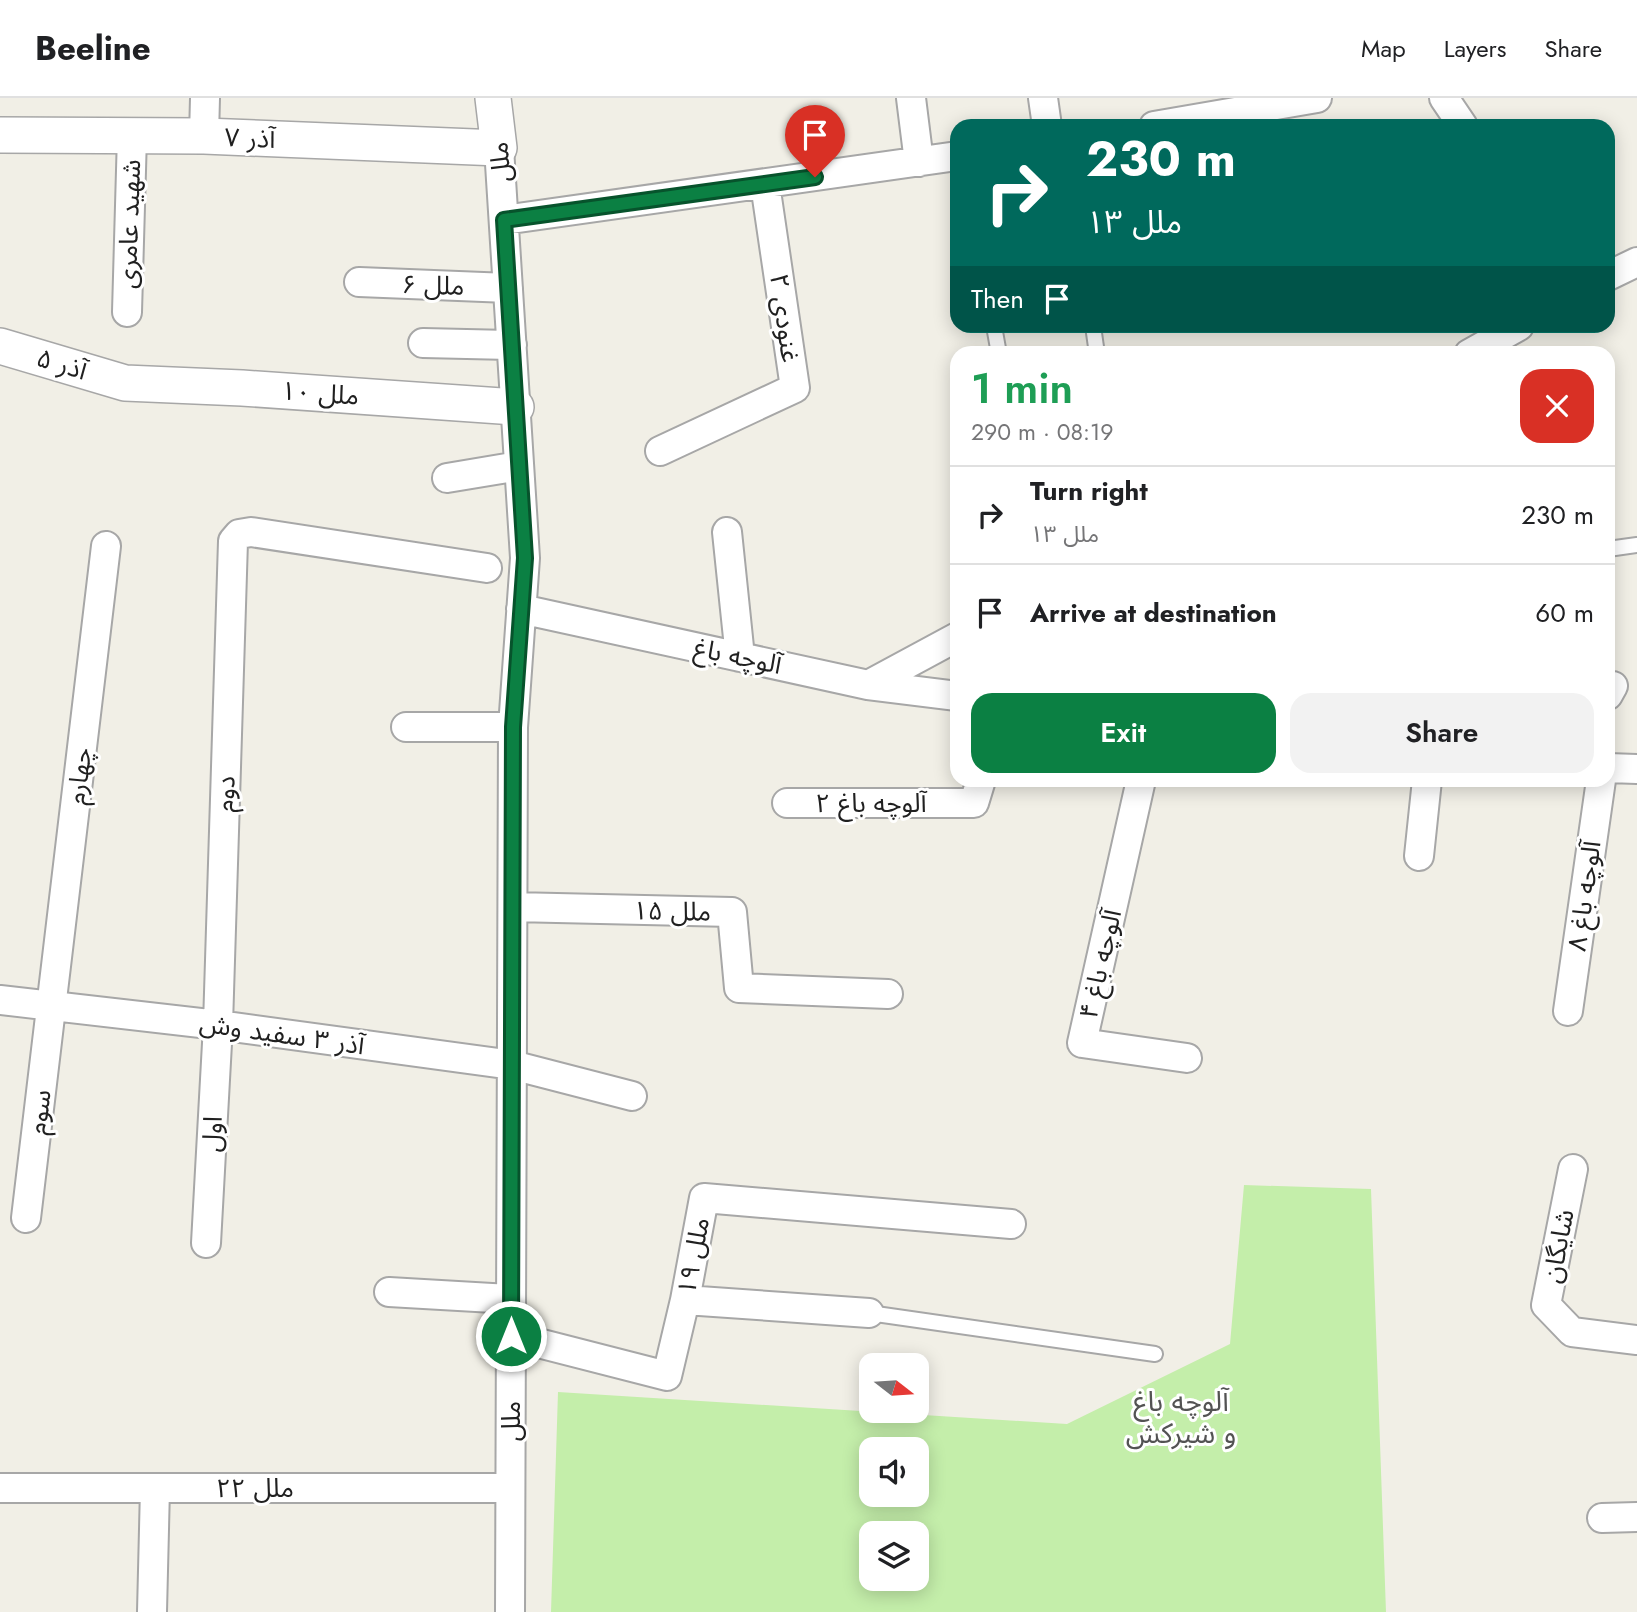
<!DOCTYPE html>
<html lang="en">
<head>
<meta charset="utf-8">
<style>
  body { margin:0; font-family:Jost,"Noto Sans Arabic",sans-serif; background:#f2f2f2; color:#202124; height:100vh; display:flex; flex-direction:column; font-size:26px; white-space:nowrap }
  * { box-sizing:border-box; margin:0 }
  p { font-size:23px; color:#757577 }
  .icon { flex:none; width:38px; height:38px; fill:none; stroke:currentColor; stroke-width:2; stroke-linecap:round; stroke-linejoin:round }
  .map { position:relative; flex:1; overflow:hidden }
  .drawer { position:absolute; left:950px; top:248px; width:665px; height:441px; display:flex; flex-direction:column; background:#fff; border-radius:21px; box-shadow:0 4px 18px #0003 }
  .drawer>* { flex:none }
  .top-card { position:absolute; left:950px; top:21px; width:665px; height:214px; border-radius:21px; box-shadow:0 4px 18px #0003; background:#00695c; color:#fff; overflow:hidden }
  .needle { width:46px; rotate:107deg }
  .controls { position:absolute; left:859px; top:1255px; display:grid; gap:14px }
  .controls a { display:grid; place-items:center; width:70px; height:70px; border-radius:14px; background:#fff; box-shadow:0 4px 18px #0003; font-size:35px }
  .pin { position:absolute; display:grid; place-items:center; width:60px; height:60px; color:#fff; margin:-72px -30px; border-radius:50% 50% 50% 0; rotate:-45deg; box-shadow:0 0 7px #0007 }
  .pin .icon { rotate:45deg }
  .me { position:absolute; width:77px; margin:-38px; rotate:0deg; stroke-linejoin:round; filter:drop-shadow(0 0 5px #0008) }
  .turn { display:flex; align-items:center; gap:24px; height:147px; padding:0 21px; font-size:32px }
  .turn .icon { width:91px; height:91px; stroke-width:2.5 }
  .turn b { display:block; font-size:49px; line-height:60px }
  .then { display:flex; align-items:center; height:66px; padding:0 21px; background:#0003; gap:14px; font-size:26px }
  .round { display:grid; place-items:center; flex:none; width:74px; height:74px; border-radius:21px; background:#f2f2f2 }
  .headline { display:flex; align-items:center; justify-content:space-between; height:119px; padding:0 21px }
  h1 { font-size:42px; font-weight:600; line-height:52px; color:#1e9e55 }
  .primary-button { display:flex; gap:14px; margin-top:auto; padding:14px 21px }
  .primary-button a { flex:1; height:80px; border-radius:21px; background:#0b8043; color:#fff; font-size:28px; font-weight:600; line-height:80px; text-align:center }
  .primary-button a+a { background:#f2f2f2; color:#202124 }
  ul { padding:0; list-style:none }
  li { display:flex; align-items:center; gap:21px; height:98px; padding:0 21px; border-top:2px solid #e0e0e0 }
  li div { flex:1 }
  li b { display:block; font-size:26px }
  li em { font-style:normal }
  header { display:flex; align-items:center; gap:42px; box-sizing:border-box; height:98px; padding:0 35px; background:#fff; border-bottom:2px solid #e0e0e0 }
  header strong { font-size:33px }
  nav { display:flex; gap:38px; margin-inline-start:auto; font-size:24px }
  .map>svg:first-child { display:block }
  .grass { fill:#c4eeaa; fill-rule:evenodd }
  .lines { fill:none; stroke-linecap:round; stroke-linejoin:round }
  .service-casing { stroke:#a7a7a7; stroke-width:18 }
  .minor-casing { stroke:#a7a7a7; stroke-width:32 }
  .tertiary-casing { stroke:#a7a7a7; stroke-width:38 }
  .service { stroke:#fff; stroke-width:14 }
  .minor { stroke:#fff; stroke-width:28 }
  .tertiary { stroke:#fff; stroke-width:35 }
  .route-casing { stroke:#07532c; stroke-width:18 }
  .route { stroke:#0b8043; stroke-width:12 }
  .labels { text-anchor:middle; stroke-width:6; stroke-linejoin:round; paint-order:stroke }
  .street-label { font-size:26px; fill:#202020; stroke:#fff }
  .neighbourhood-label { font-size:28px; fill:#535353; stroke:#fff }
</style>
</head>
<body>
<header>
<strong>Beeline</strong>
<nav><a>Map</a><a>Layers</a><a>Share</a></nav>
</header>
<div class="map">
<svg width="1637" height="1514" viewBox="0 0 1637 1514">
  <rect width="100%" height="100%" fill="#f1efe6"/>
  <path class="grass" d="M1244 1087 1371 1091 1386 1514H551L558 1294 1067 1326 1230 1246ZM872 1351H917V1396H872ZM872 1435H917V1480H872Z"/>
  <g class="lines">
    <g class="service-casing">
      <path id="service" d="M994 228 999 256
        M1093 228 1097 256
        M1608 451 1637 447
        M869 1215 1155 1256"/>
    </g>
    <g class="minor-casing">
      <path id="minor" d="M911 0 919 64
        M1043 0 1047 28
        M1444 0 1463 28
        M1154 28 1317 0
        M204 38 205 0
        M499 50 525 460 513 629 510 1514
        M504 122 957 58
        M1608 178 1637 164
        M359 184 508 190
        M127 214 132 37
        M423 245 512 247
        M1469 256 1519 228
        M660 353 795 290 765 86
        M447 380 519 368
        M727 434 740 559
        M521 511 868 587 957 598
        M868 587 957 539
        M1608 597 1613 588
        M406 629H513
        M1608 670 1637 671
        M1141 682 1082 945 1187 960
        M787 705H974L981 682
        M1419 758 1427 682
        M513 809 732 814 739 890 888 896
        M0 902 218 927 512 967 632 998
        M1568 913 1601 682
        M1573 1071 1546 1207 1572 1234 1637 1242
        M26 1120 106 448
        M206 1145 218 927 233 443 239 436 251 434 487 470
        M389 1194 511 1201
        M685 1202 869 1215
        M511 1238 667 1278 685 1202 704 1100 1011 1126
        M0 1390H510
        M1602 1420 1637 1419
        M152 1514 155 1390"/>
    </g>
    <g class="tertiary-casing">
      <path id="tertiary" d="M0 37 204 38 499 50 493 0
        M0 248 125 285 242 290 516 309"/>
    </g>
    <use href="#service" class="service"/>
    <use href="#minor" class="minor"/>
    <use href="#tertiary" class="tertiary"/>
  </g>
  <g class="lines">
    <g class="route-casing">
      <path id="route" d="M511 1238 513 629 525 460 504 122 815 79"/>
    </g>
    <use href="#route" class="route"/>
  </g>
  <g class="labels">
    <g class="street-label">
      <text transform="translate(250 40) rotate(2)" y="9">آذر ۷</text>
      <text transform="translate(500 64) rotate(-95)" y="9">ملل</text>
      <text transform="translate(129 126) rotate(-88)" y="9">شهید عامری</text>
      <text transform="translate(433 187) rotate(2)" y="9">۶ ملل</text>
      <text transform="translate(785 220) rotate(82)" y="9">۲ غنودی</text>
      <text transform="translate(62 266) rotate(17)" y="9">آذر ۵</text>
      <text transform="translate(320 295) rotate(4)" y="9">۱۰ ملل</text>
      <text transform="translate(738 558) rotate(12)" y="9">آلوچه باغ</text>
      <text transform="translate(79 678) rotate(-83)" y="9">چهارم</text>
      <text transform="translate(225 696) rotate(-88)" y="9">دوم</text>
      <text x="871" y="714">۲ آلوچه باغ</text>
      <text transform="translate(1584 798) rotate(-82)" y="9">۸ آلوچه باغ</text>
      <text transform="translate(672 813) rotate(1)" y="9">ملل ۱۵</text>
      <text transform="translate(1100 866) rotate(-77)" y="9">۴ آلوچه باغ</text>
      <text transform="translate(282 936) rotate(8)" y="9">آذر ۳ سفید وش</text>
      <text transform="translate(39 1014) rotate(-83)" y="9">سوم</text>
      <text transform="translate(212 1036) rotate(-87)" y="9">اول</text>
      <text transform="translate(1558 1148) rotate(-79)" y="9">شایگان</text>
      <text transform="translate(693 1158) rotate(-79)" y="9">ملل ۱۹</text>
      <text transform="translate(511 1323) rotate(-90)" y="9">ملل</text>
      <text x="255" y="1399">۲۲ ملل</text>
    </g>
    <g class="neighbourhood-label">
      <text x="1181" y="1313">آلوچه باغ<tspan x="1181" dy="32">و شیرکش</tspan></text>
    </g>
  </g>
</svg>
<div class="controls">
<a><svg class="needle" viewBox="-14 -14 28 28"><path d="M0-13l5 13h-10z" fill="#e53935"/><path d="M0 13l5-13h-10z" fill="#757577"/></svg></a>
<a><svg class="icon" aria-label="sound" viewBox="0 0 24 24"><path d="M4 9h4l5-4v14l-5-4H4zM17 9q2 3 0 6"/></svg></a>
<a><svg class="icon" aria-label="layers" viewBox="0 0 24 24"><path d="M12 4l9 5-9 5-9-5zM3 14l9 5 9-5"/></svg></a>
</div>
<div class="pin" style="left:815px;top:79px;background:#d93025"><svg class="icon" aria-label="arrive" viewBox="0 0 24 24"><path d="M6 21V4h12l-3 4 3 4H6"/></svg></div>
<svg class="me" style="left:511px;top:1238px" viewBox="-20 -20 40 40"><circle r="17" fill="#0b8043" stroke="#fff" stroke-width="3"/><path d="M0-11L8 9 0 5-8 9z" fill="#fff"/></svg>
<div class="top-card">
<div class="turn"><svg class="icon" aria-label="right" viewBox="0 0 24 24"><path d="M7 20v-9h11M14 6l5 5-5 5"/></svg><div><b>230 m</b>ملل ۱۳</div></div>
<div class="then">Then<svg class="icon" aria-label="arrive" viewBox="0 0 24 24"><path d="M6 21V4h12l-3 4 3 4H6"/></svg></div>
</div>
<section class="drawer">
<div class="headline"><div><h1>1 min</h1><p>290 m · 08:19</p></div><a class="round" style="background:#d93025;color:#fff"><svg class="icon" aria-label="close" viewBox="0 0 24 24"><path d="M6 6l12 12M18 6L6 18"/></svg></a></div>
<ul>
<li><svg class="icon" aria-label="right" viewBox="0 0 24 24"><path d="M7 20v-9h11M14 6l5 5-5 5"/></svg><div><b>Turn right</b><p>ملل ۱۳</p></div><em>230 m</em></li>
<li><svg class="icon" aria-label="arrive" viewBox="0 0 24 24"><path d="M6 21V4h12l-3 4 3 4H6"/></svg><div><b>Arrive at destination</b></div><em>60 m</em></li>
</ul>
<div class="primary-button"><a>Exit</a><a>Share</a></div>
</section>
</div>
</body>
</html>
